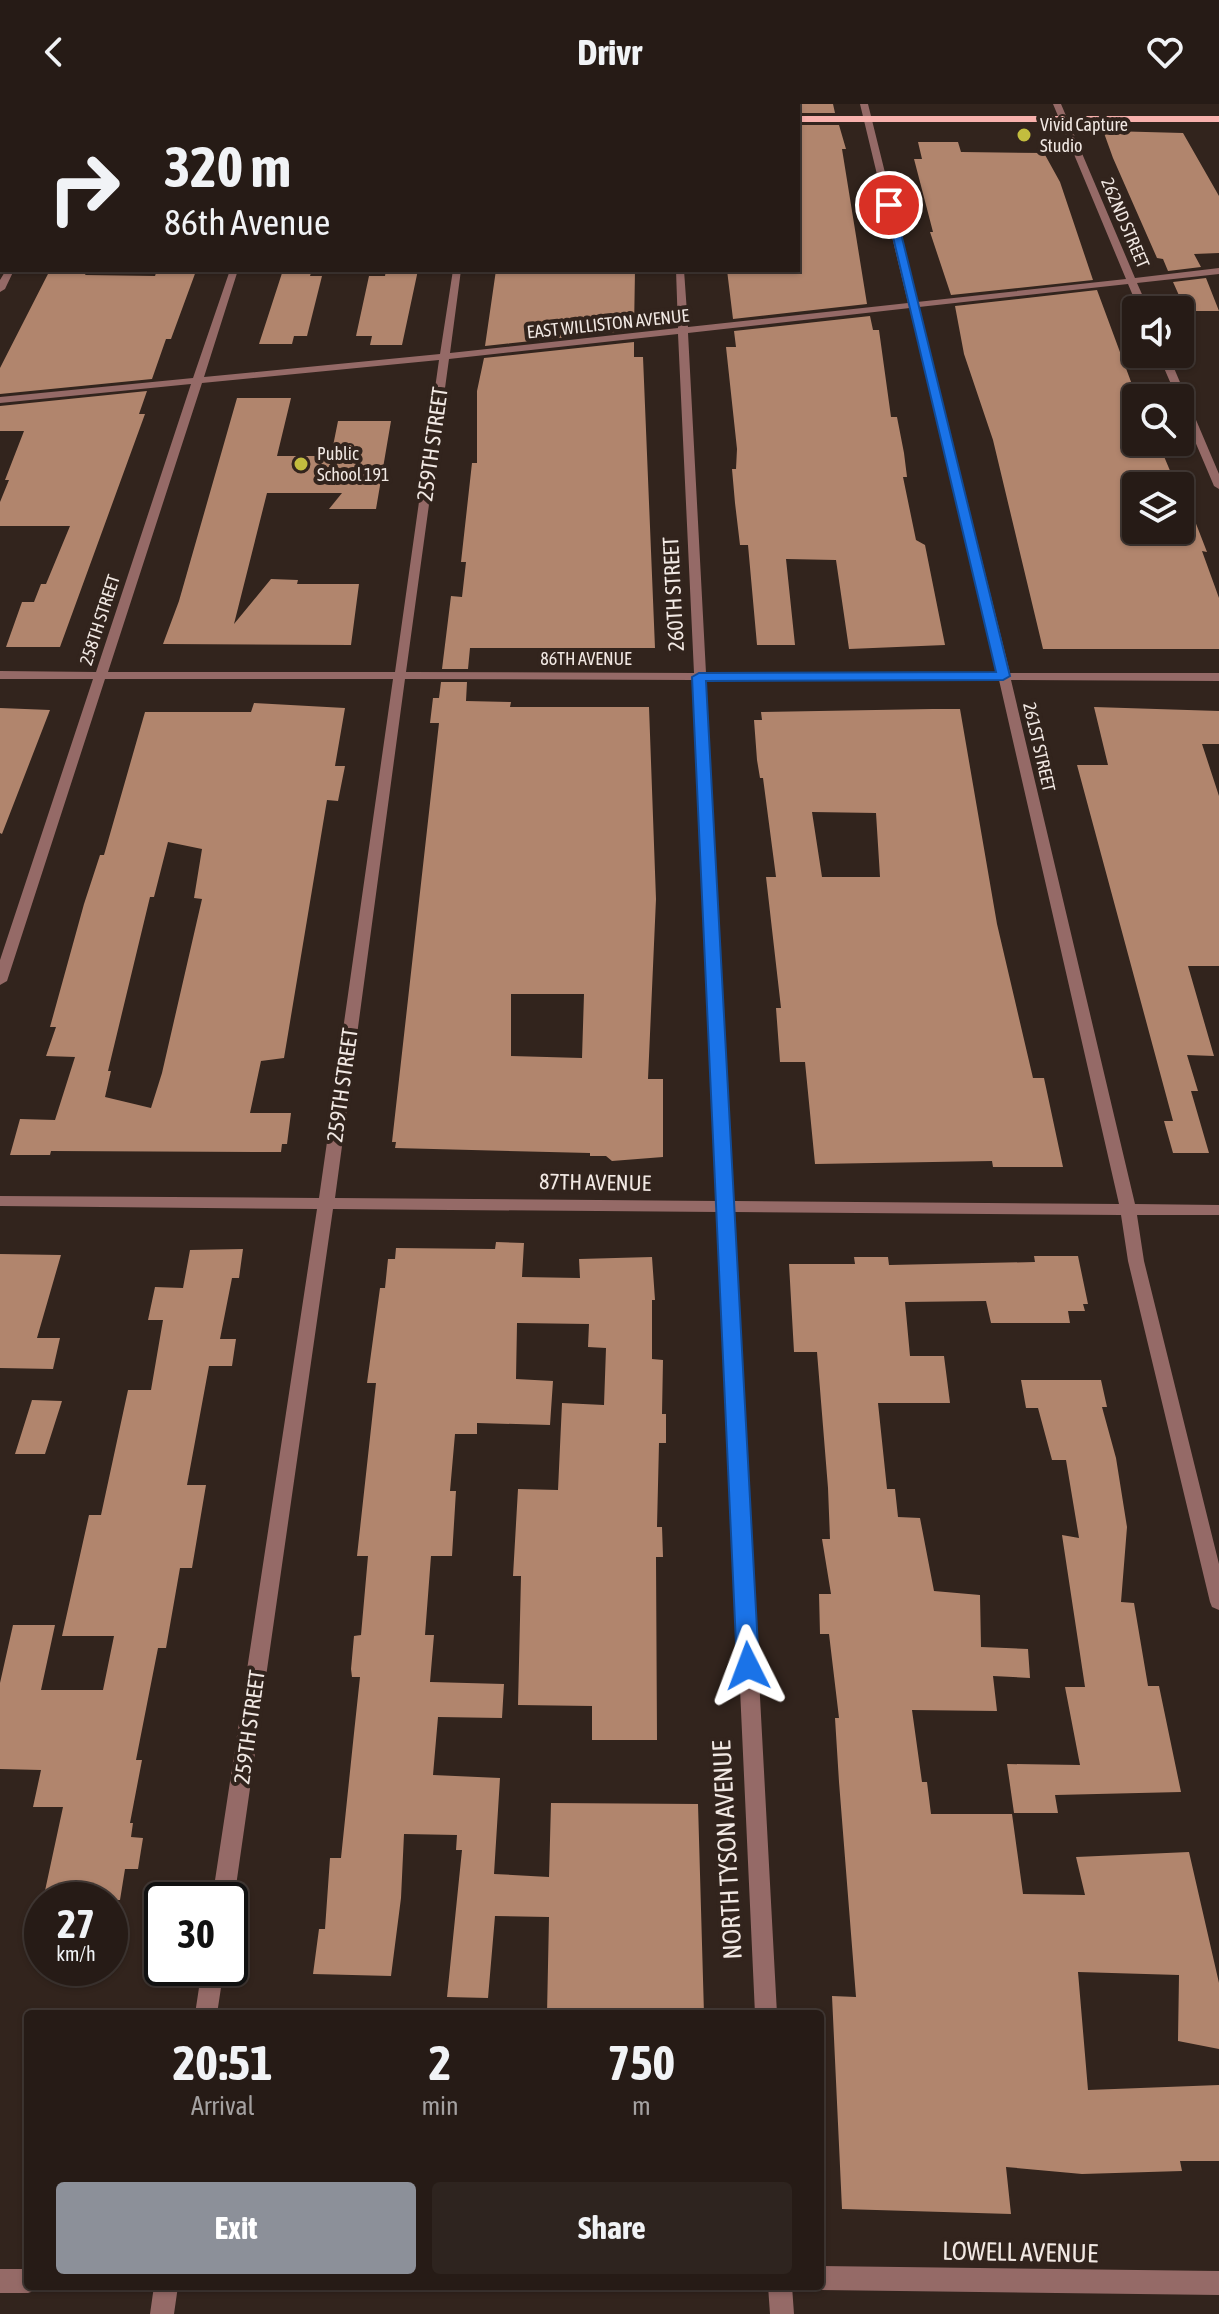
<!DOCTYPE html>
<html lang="en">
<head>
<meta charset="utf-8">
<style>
  body { margin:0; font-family:"Asap Condensed",sans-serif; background:#2e241f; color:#f1f3f6; height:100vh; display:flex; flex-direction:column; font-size:30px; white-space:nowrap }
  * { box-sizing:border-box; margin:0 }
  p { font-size:26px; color:#a4a1a1 }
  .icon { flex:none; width:44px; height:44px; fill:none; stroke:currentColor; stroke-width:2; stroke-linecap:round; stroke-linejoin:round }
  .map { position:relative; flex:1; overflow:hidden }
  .sheet { position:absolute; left:24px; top:1906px; width:800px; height:280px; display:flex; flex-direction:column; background:#261b16; border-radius:8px; box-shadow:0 2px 6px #0004,0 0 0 2px #423935 }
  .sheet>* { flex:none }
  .guide { position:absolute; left:0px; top:0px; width:800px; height:168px; box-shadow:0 2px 6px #0004,0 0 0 2px #423935; background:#261b16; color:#f1f3f6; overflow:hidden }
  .fabs { position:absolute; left:1122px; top:192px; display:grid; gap:16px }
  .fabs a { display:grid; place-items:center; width:72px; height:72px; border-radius:8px; background:#261b16; box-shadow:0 2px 6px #0004,0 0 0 2px #423935; font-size:40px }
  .speed { position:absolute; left:24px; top:1778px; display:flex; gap:16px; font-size:40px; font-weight:700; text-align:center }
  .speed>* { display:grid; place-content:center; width:104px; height:104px; border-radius:50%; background:#261b16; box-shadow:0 2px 6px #0004,0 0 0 2px #423935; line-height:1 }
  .speed small { font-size:20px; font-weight:400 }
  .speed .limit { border:4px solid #111; border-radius:12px; background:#fff; color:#111 }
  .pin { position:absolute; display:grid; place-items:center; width:68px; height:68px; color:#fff; margin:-34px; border:4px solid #fff; border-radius:50%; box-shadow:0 2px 8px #0007 }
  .me { position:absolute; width:88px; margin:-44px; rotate:357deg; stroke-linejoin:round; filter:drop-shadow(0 0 6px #0008) }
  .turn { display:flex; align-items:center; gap:28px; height:168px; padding:0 32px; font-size:36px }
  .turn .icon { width:104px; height:104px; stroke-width:2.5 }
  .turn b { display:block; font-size:56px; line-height:68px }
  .eta { display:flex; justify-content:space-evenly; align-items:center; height:136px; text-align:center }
  .eta b { font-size:48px; font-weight:700; line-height:56px }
  .action { display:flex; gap:16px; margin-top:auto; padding:16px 32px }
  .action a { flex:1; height:92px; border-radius:8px; background:#8c9099; color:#fff; font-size:32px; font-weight:700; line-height:92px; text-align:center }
  .action a+a { background:#2e241f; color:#f1f3f6 }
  header { display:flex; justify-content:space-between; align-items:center; height:104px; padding:0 32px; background:#261b16; font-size:36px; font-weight:700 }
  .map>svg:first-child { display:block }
  .building { fill:#b1856d; fill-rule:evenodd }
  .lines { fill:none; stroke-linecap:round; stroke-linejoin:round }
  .lane { stroke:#956a67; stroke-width:14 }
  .street { fill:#956a67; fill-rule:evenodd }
  .primary { fill:#f8b1ad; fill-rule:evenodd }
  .route { fill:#1a73e8; stroke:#114b97; stroke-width:2 }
  .poi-dot { fill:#c3bd3e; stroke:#32241d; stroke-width:3 }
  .labels { text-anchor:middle; stroke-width:8; stroke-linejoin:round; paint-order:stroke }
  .far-poi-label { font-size:18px; fill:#f1e8e3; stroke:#32241d; text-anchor:start }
  .far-street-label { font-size:18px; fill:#f1e8e3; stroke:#32241d }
  .street-label { font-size:22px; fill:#f1e8e3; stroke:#32241d }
  .near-street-label { font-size:26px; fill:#f1e8e3; stroke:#32241d }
</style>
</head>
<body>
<header><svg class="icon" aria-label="back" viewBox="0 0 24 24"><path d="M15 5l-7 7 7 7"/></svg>Drivr<svg class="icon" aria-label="heart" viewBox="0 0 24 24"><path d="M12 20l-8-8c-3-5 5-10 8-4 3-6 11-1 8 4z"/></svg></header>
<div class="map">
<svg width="1219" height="2210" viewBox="0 0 1219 2210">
  <rect width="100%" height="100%" fill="#32241d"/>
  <path class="building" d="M798 0H833L835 9H798Z
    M798 21H839L846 45H842L867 200 733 215 727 166H798Z
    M1109 27 1183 29 1219 92V149L1194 150 1201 163 1168 167 1163 155 1157 154 1113 54 1104 29Z
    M918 38H958L961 48 1044 49 1060 78 1093 176 951 191 930 128H933L914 55H922Z
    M50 166H88L85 171 155 172 157 166 196 167 171 235H166L152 275 0 290V264Z
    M283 166H312L310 172H322L307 232H294L292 240H259Z
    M386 166H418L402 241H370L372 232H356L369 172H385Z
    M496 166H635L634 226 485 242Z
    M1206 174 1219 207H1186L1173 178Z
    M1097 186 1137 294 1136 338H1158L1176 381H1181L1207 448 1202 447 1219 494V545H1043L993 336 964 250 955 202ZM1136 382H1180V426H1136Z
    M870 212 873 226H879L891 313H897L904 349 907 373H903L916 436 925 441 945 541 849 545 836 456 786 455 795 541H757L748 441H740L735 399 732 365H736L737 345 726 243H736L734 227Z
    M634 238V253H643L655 544H470L468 565H442L451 492 462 493 466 458H461L472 359H477V287L484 254Z
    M147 287 139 310H145L60 543H6L22 498H34L41 480H46L70 422H0V398L9 376H5L24 327H0V302Z
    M237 294H291L277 352H331L338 317H391L376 405H329L342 389H267L234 520 271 475 298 476 297 480H359L351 541 163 540 179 497Z
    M441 578H467L466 597 511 598 510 603H649L656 795 648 975H663V1053L612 1057 606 1052H590V1049L395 1044 396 1038H392L439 619H430L433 594H439ZM511 890H584L582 954 511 952Z
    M254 599 345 604 335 662H345L338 697 327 696 284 954 261 957 250 1009H291L287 1040H282L281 1048 51 1047 50 1051H10L20 1015 55 1016 75 953 46 952 56 923H50L84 800 100 751H104L145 608H251ZM168 738 202 745 194 794 202 795 162 969 151 1004 105 993 111 967H108L150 793H154Z
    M1094 603 1219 607V640H1202L1219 692V862H1188L1214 952 1187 951 1198 987H1191L1209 1049H1173L1164 1017H1173L1077 661H1108Z
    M0 604 50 606 2 730 0 729Z
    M932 605H960L997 820 1033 974H1044L1063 1063H993L992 1057 815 1060 805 958H780L776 904H781L766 773H776L763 674H760L757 656 754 616H762L761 608ZM812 708 876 709 880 773H822Z
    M496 1138 524 1139 522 1173 580 1174 579 1155 652 1153 655 1196H652V1255L663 1256 662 1310H666V1339H659L657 1423H662L663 1453H656L657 1636H592V1602L518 1601 521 1472H513L518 1385 558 1386 562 1299 604 1301 606 1244 588 1243 589 1220 517 1219 516 1275 553 1277 550 1321 477 1319V1330H455L450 1387H456L452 1452H431L425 1531H434L430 1578 504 1580 502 1614 438 1613 433 1671 500 1674 494 1770 549 1773 551 1699 698 1700 704 1910H547L549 1813 495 1812 488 1894 447 1893 462 1746H456L457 1731 404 1730 401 1794 391 1872 313 1870 319 1825H325L330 1754H341L354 1629 360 1573H352L351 1565 354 1532 361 1531 368 1452H357L376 1279H367L380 1184H385L388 1155H395L396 1144 495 1145Z
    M243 1145 239 1174H232L220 1235H236L232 1262H209L187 1381H206L192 1464H180L166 1544H158L136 1656H142L130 1719H133L131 1733 143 1734 138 1765H125L120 1796H43L63 1703H33L41 1666 0 1665V1579L13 1521H55L41 1586H103L114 1532H62L89 1411H101L128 1286H151L163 1216H148L155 1183 183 1184 190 1146Z
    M0 1150 61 1151 37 1234H60L53 1265 0 1264Z
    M1034 1152H1078L1088 1200H1083L1085 1207H1068L1070 1219H991L986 1197 905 1198 910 1252H944L950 1299H878L887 1385H895L898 1413 920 1414 934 1487 980 1491 981 1543 1028 1545 1030 1574 993 1572 997 1607 912 1606 922 1678H927L931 1710H1012L1023 1790 1085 1791 1076 1753 1189 1748 1219 1879V1945L1178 1937 1179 1871 1078 1868 1088 1986 1219 1981V2057H1180L1182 2067 1082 2070 1006 2063 1011 2110 842 2105 832 1892 856 1893 839 1678 835 1614H839L829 1530H820L819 1490H831L822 1435H830L828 1384 817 1248H794L789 1160H855L854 1153H888L889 1161 1035 1158Z
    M1021 1276H1101L1107 1303H1102L1116 1354 1127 1423 1121 1498 1134 1499 1148 1582H1159L1181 1688 1055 1691 1058 1709H1014L1007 1660 1080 1661 1065 1583H1085L1062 1431 1079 1434 1066 1356H1052L1038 1304H1026Z
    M32 1296 62 1297 45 1350H15Z"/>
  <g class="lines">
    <path class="lane" d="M206 2 207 0"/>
    <path class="street" d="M91 0H99L90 2Z
      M284 0H292L283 2Z
      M476 0H484V2H476Z
      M668 0H676V2H668Z
      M860 0H868L917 198 1126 175 1053 0H1061L1135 174 1219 164V170L1137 179 1149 206H1139L1128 180 919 203 1010 569H1219V577L1011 576 1135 1100 1219 1101V1111H1137L1144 1157 1219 1460V1506L1212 1503 1210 1498 1128 1157 1121 1111 734 1108 777 1910H755L718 1108 333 1105 234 1796 230 1803V1796H212L317 1105 0 1102V1092L319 1094 393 575H105L7 877 0 881V856L93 575H0V567L96 568 191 280 0 299V293L193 274 230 166H238L204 273 440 250 453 166H461L450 249 678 224 676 166H684L688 223 908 199ZM910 204 998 569H706L688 229ZM678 230 694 569 406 568 449 255ZM439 256 395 568H108L202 279ZM405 575 694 576 718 1097 335 1094ZM706 576H999L1119 1100 734 1097Z
      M6 166H14L5 185 0 188V176Z
      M1158 250H1168L1219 370V385L1214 382 1180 302V294H1177Z
      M202 1864H224L217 1910H195Z
      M820 2162 1219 2167V2191L820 2186 811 2182H820Z
      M0 2165H28V2182H38L37 2186 28 2189H0Z
      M154 2182H178L174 2210H150Z
      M768 2182H792L794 2210H770Z"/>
    <path class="primary" d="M0 11H2V17H0Z
      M798 12H1219V18H798Z"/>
  </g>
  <path class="route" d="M885 99 894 101 1010 572 1003 576 706 577 759 1562 756 1568H740L737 1562 692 573 699 569 996 568Z"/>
  <g class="poi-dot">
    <circle cx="1024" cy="31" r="8"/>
    <circle cx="301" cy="360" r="8"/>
  </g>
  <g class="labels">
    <g class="far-poi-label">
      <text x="1040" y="27">Vivid Capture<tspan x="1040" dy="21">Studio</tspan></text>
      <text x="317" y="356">Public<tspan x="317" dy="21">School 191</tspan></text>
    </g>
    <g class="far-street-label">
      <text transform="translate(1125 119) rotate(67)" y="6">262ND STREET</text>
      <text transform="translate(608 220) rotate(-6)" y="6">EAST WILLISTON AVENUE</text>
      <text transform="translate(100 516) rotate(-72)" y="6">258TH STREET</text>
      <text x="586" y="561">86TH AVENUE</text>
      <text transform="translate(1039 643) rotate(77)" y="6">261ST STREET</text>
    </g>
    <g class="street-label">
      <text transform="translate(432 340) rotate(-82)" y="8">259TH STREET</text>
      <text transform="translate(673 490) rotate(-93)" y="8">260TH STREET</text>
      <text transform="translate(342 981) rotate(-82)" y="8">259TH STREET</text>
      <text transform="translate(595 1078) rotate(1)" y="8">87TH AVENUE</text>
      <text transform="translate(249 1623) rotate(-82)" y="8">259TH STREET</text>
    </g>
    <g class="near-street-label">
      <text transform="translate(727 1746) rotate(-93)" y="9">NORTH TYSON AVENUE</text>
      <text transform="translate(1020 2148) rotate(1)" y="9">LOWELL AVENUE</text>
    </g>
  </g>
</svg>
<div class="fabs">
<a><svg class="icon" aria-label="sound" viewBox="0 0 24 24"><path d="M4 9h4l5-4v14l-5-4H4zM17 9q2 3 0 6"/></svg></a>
<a><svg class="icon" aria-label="search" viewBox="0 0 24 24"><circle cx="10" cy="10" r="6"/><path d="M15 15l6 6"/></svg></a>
<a><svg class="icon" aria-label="layers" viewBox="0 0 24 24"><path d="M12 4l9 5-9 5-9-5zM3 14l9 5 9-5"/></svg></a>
</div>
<div class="speed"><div>27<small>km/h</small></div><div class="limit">30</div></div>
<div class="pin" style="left:889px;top:101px;background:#d93025"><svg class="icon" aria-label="arrive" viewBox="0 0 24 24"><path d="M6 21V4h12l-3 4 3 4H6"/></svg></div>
<svg class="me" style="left:748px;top:1562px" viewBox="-20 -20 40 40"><path d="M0-17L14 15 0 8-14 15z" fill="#1a73e8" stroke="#fff" stroke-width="4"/></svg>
<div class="guide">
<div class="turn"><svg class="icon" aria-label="right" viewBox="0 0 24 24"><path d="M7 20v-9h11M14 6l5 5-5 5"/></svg><div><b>320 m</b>86th Avenue</div></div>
</div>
<section class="sheet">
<div class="eta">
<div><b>20:51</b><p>Arrival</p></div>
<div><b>2</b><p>min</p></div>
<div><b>750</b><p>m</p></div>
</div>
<div class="action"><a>Exit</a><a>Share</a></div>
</section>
</div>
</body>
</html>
